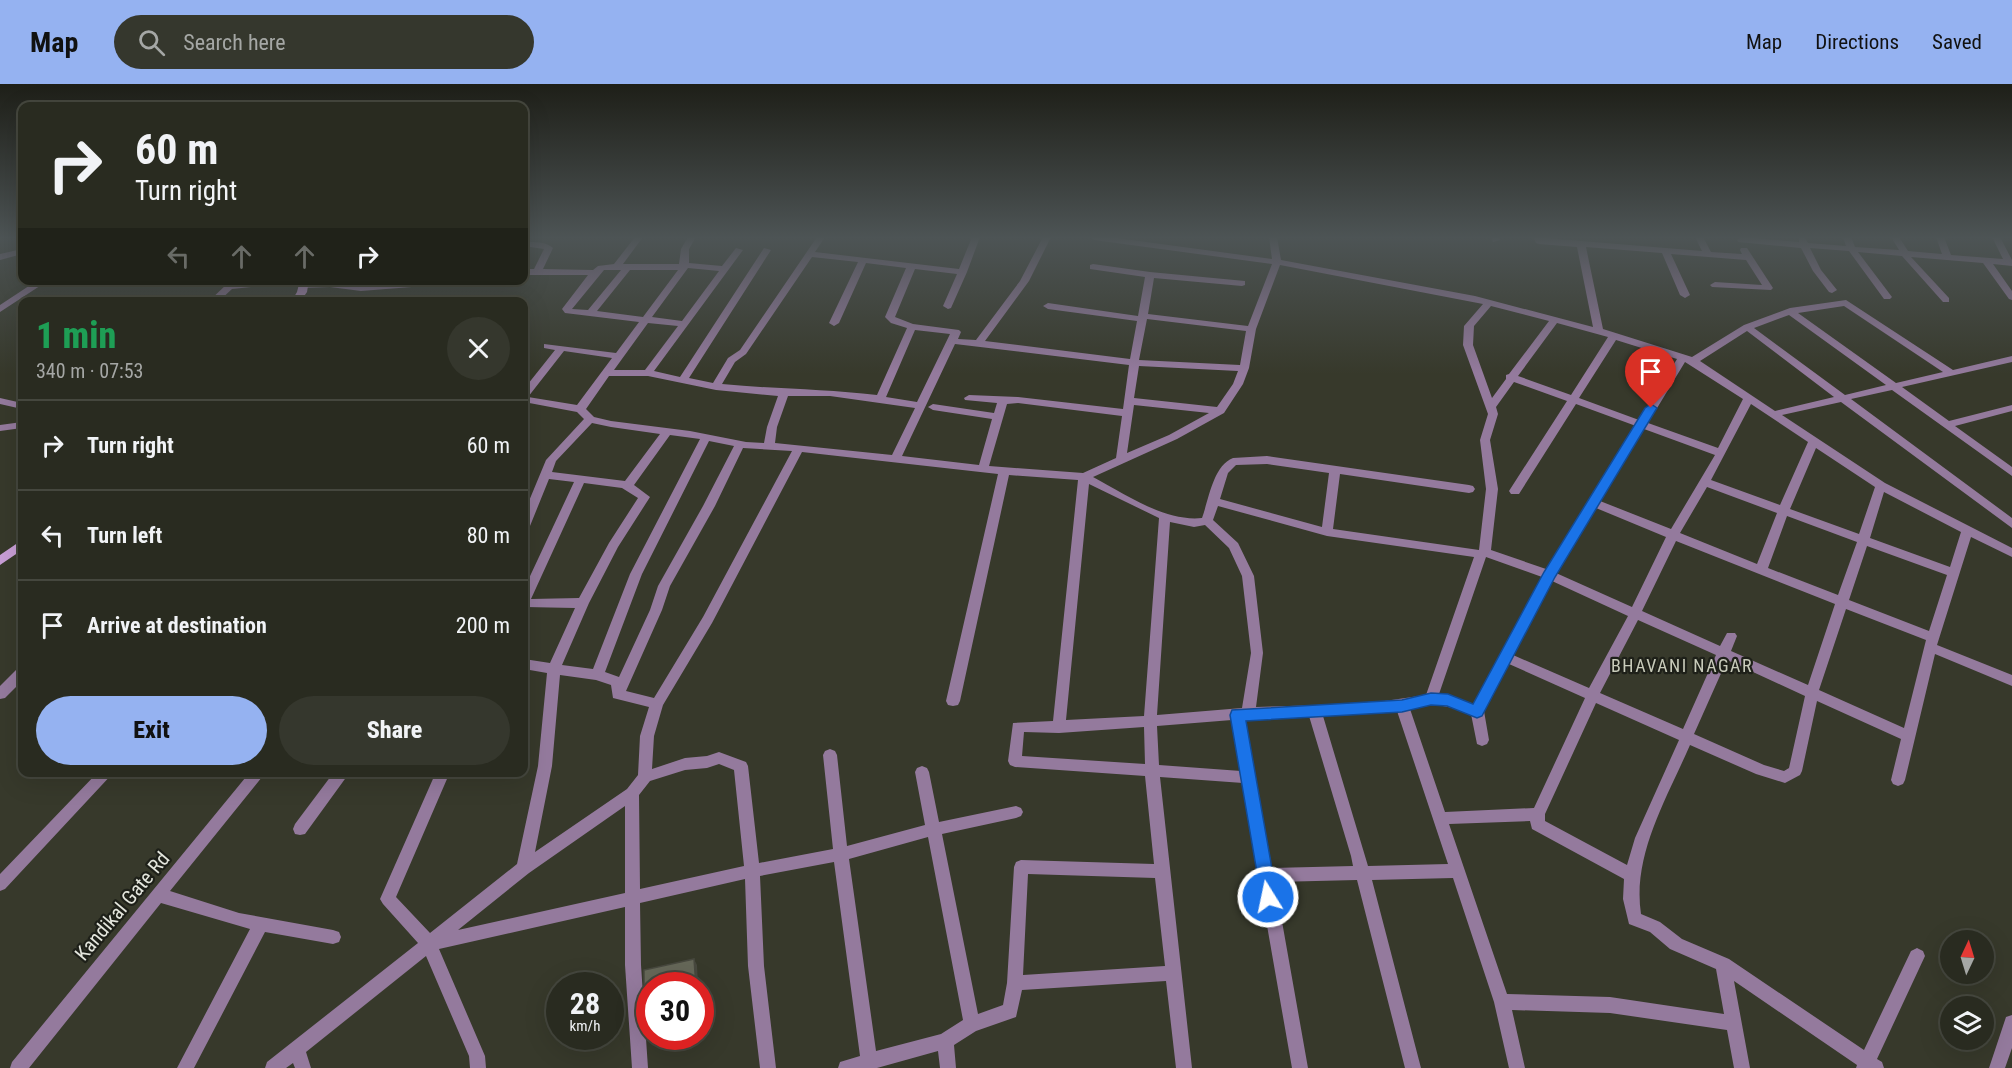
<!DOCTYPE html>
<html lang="en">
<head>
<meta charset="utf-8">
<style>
  body { margin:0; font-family:"Roboto Condensed",sans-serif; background:#35372d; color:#f1f3f6; height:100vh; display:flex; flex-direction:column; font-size:22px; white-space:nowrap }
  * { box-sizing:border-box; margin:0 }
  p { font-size:20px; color:#a5a7a5 }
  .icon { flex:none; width:33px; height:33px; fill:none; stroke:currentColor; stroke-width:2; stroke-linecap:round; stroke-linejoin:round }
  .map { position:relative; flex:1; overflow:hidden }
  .details { position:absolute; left:18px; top:213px; width:510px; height:480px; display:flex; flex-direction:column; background:#292b20; border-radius:12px; box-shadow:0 6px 24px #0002,0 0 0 2px #45473e }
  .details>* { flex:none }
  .guide { position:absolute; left:18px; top:18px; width:510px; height:183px; border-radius:12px; box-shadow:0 6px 24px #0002,0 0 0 2px #45473e; background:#292b20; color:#f1f3f6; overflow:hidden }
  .needle { width:39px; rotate:4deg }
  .tools { position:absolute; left:1940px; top:846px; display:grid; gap:12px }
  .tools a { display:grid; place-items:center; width:54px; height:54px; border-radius:50%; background:#292b20; box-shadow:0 6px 24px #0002,0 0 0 2px #45473e; font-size:30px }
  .speed { position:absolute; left:546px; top:888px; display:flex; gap:12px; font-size:30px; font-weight:700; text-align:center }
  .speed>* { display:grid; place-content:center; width:78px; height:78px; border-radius:50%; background:#292b20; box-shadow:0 6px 24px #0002,0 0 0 2px #45473e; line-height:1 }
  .speed small { font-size:15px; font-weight:400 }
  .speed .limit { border:9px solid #d22; background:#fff; color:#111 }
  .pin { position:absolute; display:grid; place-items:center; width:51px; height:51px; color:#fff; margin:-62px -26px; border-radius:50% 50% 50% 0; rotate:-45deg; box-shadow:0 0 6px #0007 }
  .pin .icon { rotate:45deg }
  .me { position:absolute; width:66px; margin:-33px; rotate:350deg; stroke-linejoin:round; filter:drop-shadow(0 0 4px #0008) }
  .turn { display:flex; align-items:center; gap:21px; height:126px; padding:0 18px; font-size:27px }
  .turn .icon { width:78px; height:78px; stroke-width:2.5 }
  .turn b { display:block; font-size:42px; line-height:51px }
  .lanes { display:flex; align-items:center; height:57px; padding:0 18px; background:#0003; justify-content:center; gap:30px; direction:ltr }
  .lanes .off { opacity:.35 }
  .round { display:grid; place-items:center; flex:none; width:63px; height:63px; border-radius:32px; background:#35372d }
  .headline { display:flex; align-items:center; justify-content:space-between; height:102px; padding:0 18px }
  h1 { font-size:36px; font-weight:800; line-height:45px; color:#1e9e55 }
  .primary-button { display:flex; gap:12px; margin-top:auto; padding:12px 18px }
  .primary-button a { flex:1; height:69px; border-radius:36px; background:#95b2f1; color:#111; font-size:24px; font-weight:800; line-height:69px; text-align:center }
  .primary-button a+a { background:#35372d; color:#f1f3f6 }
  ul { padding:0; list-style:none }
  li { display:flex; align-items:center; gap:18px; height:90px; padding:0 18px; border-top:2px solid #45473e }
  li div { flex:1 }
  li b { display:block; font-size:22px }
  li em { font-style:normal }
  header { display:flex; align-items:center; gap:36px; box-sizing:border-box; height:84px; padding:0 30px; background:#95b2f1; color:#111 }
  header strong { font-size:28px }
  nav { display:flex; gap:33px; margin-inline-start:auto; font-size:21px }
  .search { width:420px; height:54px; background:#35372d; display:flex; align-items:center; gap:15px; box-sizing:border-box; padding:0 21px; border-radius:33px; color:#a5a7a5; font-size:22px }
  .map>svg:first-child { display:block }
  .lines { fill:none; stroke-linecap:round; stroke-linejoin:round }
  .street { fill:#947a9d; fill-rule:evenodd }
  .secondary { fill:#c89ed6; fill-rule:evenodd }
  .shaded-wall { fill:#47483e }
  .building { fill:#656758; stroke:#47483e; stroke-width:1.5 }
  .route { fill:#1a73e8; stroke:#114b97; stroke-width:1.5 }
  .labels { text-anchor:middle; stroke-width:4.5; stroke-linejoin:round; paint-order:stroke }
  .neighbourhood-label { font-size:18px; letter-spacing:1.5px; fill:#c8cbba; stroke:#1e2019 }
  .near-street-label { font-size:20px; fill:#e4e6dd; stroke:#1e2019 }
</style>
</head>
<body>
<header>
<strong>Map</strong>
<div class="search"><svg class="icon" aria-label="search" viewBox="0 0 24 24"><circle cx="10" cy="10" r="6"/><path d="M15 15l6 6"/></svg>Search here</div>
<nav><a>Map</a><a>Directions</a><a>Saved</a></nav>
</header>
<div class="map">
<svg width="2012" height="984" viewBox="0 0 2012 984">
  <rect width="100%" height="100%" fill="#37392b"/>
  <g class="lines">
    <path class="street" d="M635 153H643L623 180H679L681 165 688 153H696L689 165V179L722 182 736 164 743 166 654 287 680 293 764 164 771 166 689 294 713 299 728 274 740 266 817 153H825L815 168 959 185 972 153H980L967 188 951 224 948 225 943 222 957 190 915 185 895 233 913 240 959 246 961 248 958 255 976 256 1020 197 1043 153H1051L1029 197 985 257 1130 275 1137 237 1048 225 1043 222 1048 219 1138 232 1145 193 1090 185V181L1093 180 1150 188 1245 197V201L1242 202 1154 194 1148 230 1248 242 1272 180 1094 156 1090 153H1109L1272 175 1269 153H1277L1281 176 1475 212 1593 243 1577 163 1539 160 1536 159 1533 153 1702 167 1695 153H1703L1711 168 1742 170 1740 166 1741 164H1747L1773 204 1771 206 1712 203 1710 201 1715 198 1762 201 1746 176 1671 170 1690 211 1685 214 1680 211 1662 169 1586 163 1603 245 1692 273 1744 241 1790 224 1846 216 1953 286 2012 272V278L1902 303 1949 337 2012 321V327L1955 342 2012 383V392L1892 306 1851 315 2012 434V444L1841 318 1782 331 1885 399 2012 464V473L1971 453 1937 561 2012 591V602L1935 570 1905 696 1903 700 1898 702 1893 700 1891 696 1901 655 1817 617 1802 687 1800 691 1785 699 1756 690 1690 661C1667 714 1632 771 1641 830L1660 838 1682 855 1729 875 1864 966 1911 867 1917 864 1923 867 1925 872 1877 975 1882 978 1884 984H1856L1857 981 1734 897 1750 984H1734L1727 946 1610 929 1512 926 1525 984H1509L1494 918 1453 794 1372 796 1421 984H1405L1357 796 1275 798 1308 984H1292L1259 796 1256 791 1258 788 1243 699 1160 693 1192 984H1176L1166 897 1022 906 1016 933 976 947 954 961 956 984H940L938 967 877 984H838L840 978 860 972 834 778 760 792 764 882 776 984H760L748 882 745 795 640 819 641 881 648 984H632L625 881V823L439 865 485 972 486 984H470L469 972 426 872 306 968 311 984H295L293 979 286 984H265L267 978 418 859 383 820 380 815 436 688H450L396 813 430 849 517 780 538 682 547 589 524 585V575L550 579 575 524 525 523 524 505 574 398 549 395 530 442 524 446V429L546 376 584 335 577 328 524 318V305L555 266 544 264V260L616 269 639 238 565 229 562 225 588 191H524V185H534L544 165 524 162V158C534 158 545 157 553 164L543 185 593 186 598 182 614 180ZM812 173 858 178 829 239 834 242 839 239 866 179 906 184 885 233 891 239 907 244 877 311C825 305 774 305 722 300L735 278 746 270ZM1280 181 1483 220 1464 242 1463 261 1488 330 1480 356 1486 405 1479 466 1333 445 1340 390 1469 409 1473 408 1475 405 1473 402 1469 401 1267 372 1233 374C1213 382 1209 415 1202 434 1165 438 1125 410 1093 393L1177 355 1224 329 1243 300 1249 284 1256 245ZM688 184 719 187 682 237 652 233ZM604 186H621L588 226 572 225ZM630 186H678L643 233 597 227ZM1491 222 1549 237 1509 290 1506 291V295L1492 314 1473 261 1474 242ZM1844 222 1943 288 1896 299 1798 229ZM1789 231 1886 301 1845 311 1754 244ZM1147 235 1246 247 1240 281 1139 276ZM648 239 678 242 645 286H614ZM1557 239 1608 253 1571 311 1518 292ZM915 246 950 250 917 318 886 313ZM1747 247 1834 313 1775 327 1700 277ZM1616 256 1677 275 1639 336 1579 314ZM955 260 1129 281 1123 325 1018 313 969 311 964 314 965 316 997 319 994 329 933 320 928 323 933 326 992 335 979 381 902 372ZM564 267 612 274 577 321 528 313ZM1685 278 1743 315 1718 364 1648 339ZM1139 282 1238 287 1233 300 1217 323 1134 314ZM609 292H648L716 306 778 312 767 343 764 359 746 358 690 347 611 337 594 333 586 325ZM1514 298 1567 317 1509 407 1511 410H1519L1576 320 1636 342 1546 485 1491 466 1498 405 1490 356 1498 330 1496 323ZM788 312H830L915 324 892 371 775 359 777 343ZM1018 319 1122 332 1116 374 1083 389 989 382 1007 320ZM1751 320 1808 358 1780 421 1711 396ZM1134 321 1209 329 1169 351 1127 369ZM592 339 611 343 660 350 625 397 552 388 556 377ZM1644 345 1715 371 1671 445 1600 417ZM670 351 700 355 630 490 593 585 562 581 589 519 618 463 650 413 634 401ZM709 357 734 362 703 422 658 502 650 526 619 593 605 588 642 490ZM743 364 792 367 703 533 654 614 626 607 662 526 670 502 715 422ZM1816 364 1875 403 1859 450 1790 425ZM802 368 998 390 946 617 948 621 953 622 958 621 960 617 1009 391 1078 396 1053 637 1013 639 1008 677 1010 681 1015 683 1145 692 1154 780 1021 776 1016 778 1014 783 1007 899 1003 921 978 930 942 750 1016 734 1021 732 1023 728 1021 724 1016 722 939 738 929 688 927 684 922 682 917 684 915 688 925 741 847 762 837 671 835 667 830 665 825 667 823 671 833 765 759 779 748 682 746 678 719 668 707 672 685 674 652 685 654 652 663 621 712 539ZM1267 380 1329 389 1322 443 1220 415 1228 389 1236 381ZM584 399 622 404 638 414 609 459 579 514 531 515ZM1089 400 1159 434 1144 632 1066 636ZM1707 403 1777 429 1757 480 1680 449ZM1884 408 1961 448 1950 483 1870 454ZM1218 422 1327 452 1474 473 1426 611 1364 620 1256 623 1263 569 1254 492 1238 459 1213 436ZM1596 424 1666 453 1632 523 1556 489ZM1787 432 1857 458 1838 511 1768 484ZM1170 438 1194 443 1205 441 1229 464 1242 492 1251 569 1242 624 1157 631ZM1676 457 1835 520 1808 601 1731 567 1737 552 1735 549H1727L1720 562 1642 527ZM1867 462 1947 491 1929 547 1849 516ZM1486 473 1542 493 1474 620 1448 611 1439 610ZM1552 497 1628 532 1589 604 1513 571ZM1846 525 1926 556 1904 644 1819 606ZM1638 536 1716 571 1683 645 1600 609ZM1727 576 1805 612 1789 684 1784 687 1764 681 1694 650ZM1509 580 1585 614 1534 724 1445 728 1410 625C1436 619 1446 621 1471 630L1477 660 1482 662 1487 660 1489 656 1484 627ZM560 591 596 596 611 601 613 614 649 623 640 652 638 691 627 705 535 768 552 682ZM1596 619 1679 656 1635 754 1627 781 1545 737V730ZM1397 627 1448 780 1368 782 1323 632ZM1309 632 1351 772 1353 782 1272 784 1245 635ZM1232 636 1241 687 1159 681 1157 642ZM1144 643 1145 680 1022 672 1024 648 1059 649ZM719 680 734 686 744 782 640 805 639 711 650 697 685 686 707 684ZM625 722V809L458 846 529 789ZM1530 737 1532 745 1624 795 1623 815 1629 840 1650 848 1670 865 1716 885 1724 930 1610 913 1507 910 1449 740ZM928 753 963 936 941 950 876 967 849 775ZM1028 790 1155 794 1165 882 1023 891Z
      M1491 153H1499L1500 156 1493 158Z
      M1741 153 1799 158V154H1805L1808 159 1846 162 1843 153H1851L1855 163 1899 166 1891 153H1899L1908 167 1942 170 1936 153H1944L1951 171 2003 175 1992 153H2000L2012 176V182L1993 180 2012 207V216L2009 215 1983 179 1911 173 1949 214V218H1943L1902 172 1858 168 1892 213 1890 215H1884L1849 167 1810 164 1821 186 1837 206 1832 209 1829 208 1813 187 1801 164 1738 158 1737 156Z
      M22 165V170L0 176V170Z
      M38 196H49L0 228V221Z
      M247 196H256L251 203 232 205 218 218H208L227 200 245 198Z
      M421 196H466L462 199 361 207 330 203 303 204 298 201C314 191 346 202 364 201 383 200 402 198 421 196Z
      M0 314 22 319V325L0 320Z
      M22 338V344L0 347V341Z
      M22 584V597L5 614 0 615V602L17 585Z
      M98 688H114L5 805 0 807V790Z
      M250 688H266L170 807 239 829 333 846 339 848 341 853 339 858 333 860 265 848 194 984H177L250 845 161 819 29 984H10L12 978Z
      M334 688H350L305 750 300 751 295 750 293 745 295 740Z
      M2012 931V964L2005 984H1989L2006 933Z"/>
    <path class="secondary" d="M300 196H309L307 208 300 218H291L297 208Z
      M22 456V466L0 481V471Z"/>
  </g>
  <path class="shaded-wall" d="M694 875 697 881 698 902H696Z
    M650 919V926H648L644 920Z"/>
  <path class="building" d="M694 875 696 902H650V919L644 920V886Z"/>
  <linearGradient id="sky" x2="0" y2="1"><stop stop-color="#1e1f18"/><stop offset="0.53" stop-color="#4d5455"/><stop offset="1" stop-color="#4d5455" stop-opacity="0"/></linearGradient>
  <rect width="2012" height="290" fill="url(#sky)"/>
  <path class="route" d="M1651 320 1657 324 1555 493 1482 632 1477 634 1447 622 1431 621 1402 628 1246 637 1277 813 1274 818 1268 821 1262 818 1230 631 1232 626 1402 616 1431 609 1448 610 1473 620 1544 488 1645 324Z"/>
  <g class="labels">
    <g class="neighbourhood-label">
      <text x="1682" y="588">BHAVANI NAGAR</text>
    </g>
    <g class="near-street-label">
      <text transform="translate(122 822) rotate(-50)" y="7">Kandikal Gate Rd</text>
    </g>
  </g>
</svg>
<div class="tools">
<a><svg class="needle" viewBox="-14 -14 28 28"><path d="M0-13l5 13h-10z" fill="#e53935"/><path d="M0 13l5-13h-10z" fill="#a5a7a5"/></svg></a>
<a><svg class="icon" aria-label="layers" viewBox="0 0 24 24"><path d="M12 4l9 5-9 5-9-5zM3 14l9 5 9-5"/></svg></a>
</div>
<div class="speed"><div>28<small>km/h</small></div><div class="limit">30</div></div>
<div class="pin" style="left:1651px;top:324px;background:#d93025"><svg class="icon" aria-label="arrive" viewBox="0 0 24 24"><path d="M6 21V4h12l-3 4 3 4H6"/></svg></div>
<svg class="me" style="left:1268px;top:813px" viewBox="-20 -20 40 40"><circle r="17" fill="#1a73e8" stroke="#fff" stroke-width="3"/><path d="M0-11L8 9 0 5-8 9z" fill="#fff"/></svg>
<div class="guide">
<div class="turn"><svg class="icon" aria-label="right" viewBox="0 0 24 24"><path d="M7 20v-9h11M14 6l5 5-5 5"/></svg><div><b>60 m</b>Turn right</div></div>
<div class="lanes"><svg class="icon off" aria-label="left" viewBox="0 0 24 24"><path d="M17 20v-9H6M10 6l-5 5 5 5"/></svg><svg class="icon off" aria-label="ahead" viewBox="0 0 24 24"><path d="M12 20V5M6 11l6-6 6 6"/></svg><svg class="icon off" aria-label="ahead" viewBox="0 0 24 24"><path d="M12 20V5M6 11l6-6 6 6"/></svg><svg class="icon" aria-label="right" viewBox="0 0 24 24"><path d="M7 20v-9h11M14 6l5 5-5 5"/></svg></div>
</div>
<section class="details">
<div class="headline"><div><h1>1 min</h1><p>340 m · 07:53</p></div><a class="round"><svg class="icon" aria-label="close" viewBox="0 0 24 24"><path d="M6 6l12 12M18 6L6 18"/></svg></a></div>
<ul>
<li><svg class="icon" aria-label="right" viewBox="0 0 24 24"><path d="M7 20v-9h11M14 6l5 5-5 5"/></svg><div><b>Turn right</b></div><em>60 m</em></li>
<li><svg class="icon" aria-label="left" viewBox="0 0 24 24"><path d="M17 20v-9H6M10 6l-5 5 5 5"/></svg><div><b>Turn left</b></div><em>80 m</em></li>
<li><svg class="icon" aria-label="arrive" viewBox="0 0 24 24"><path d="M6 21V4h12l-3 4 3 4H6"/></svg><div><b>Arrive at destination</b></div><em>200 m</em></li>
</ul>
<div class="primary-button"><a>Exit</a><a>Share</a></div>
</section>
</div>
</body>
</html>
